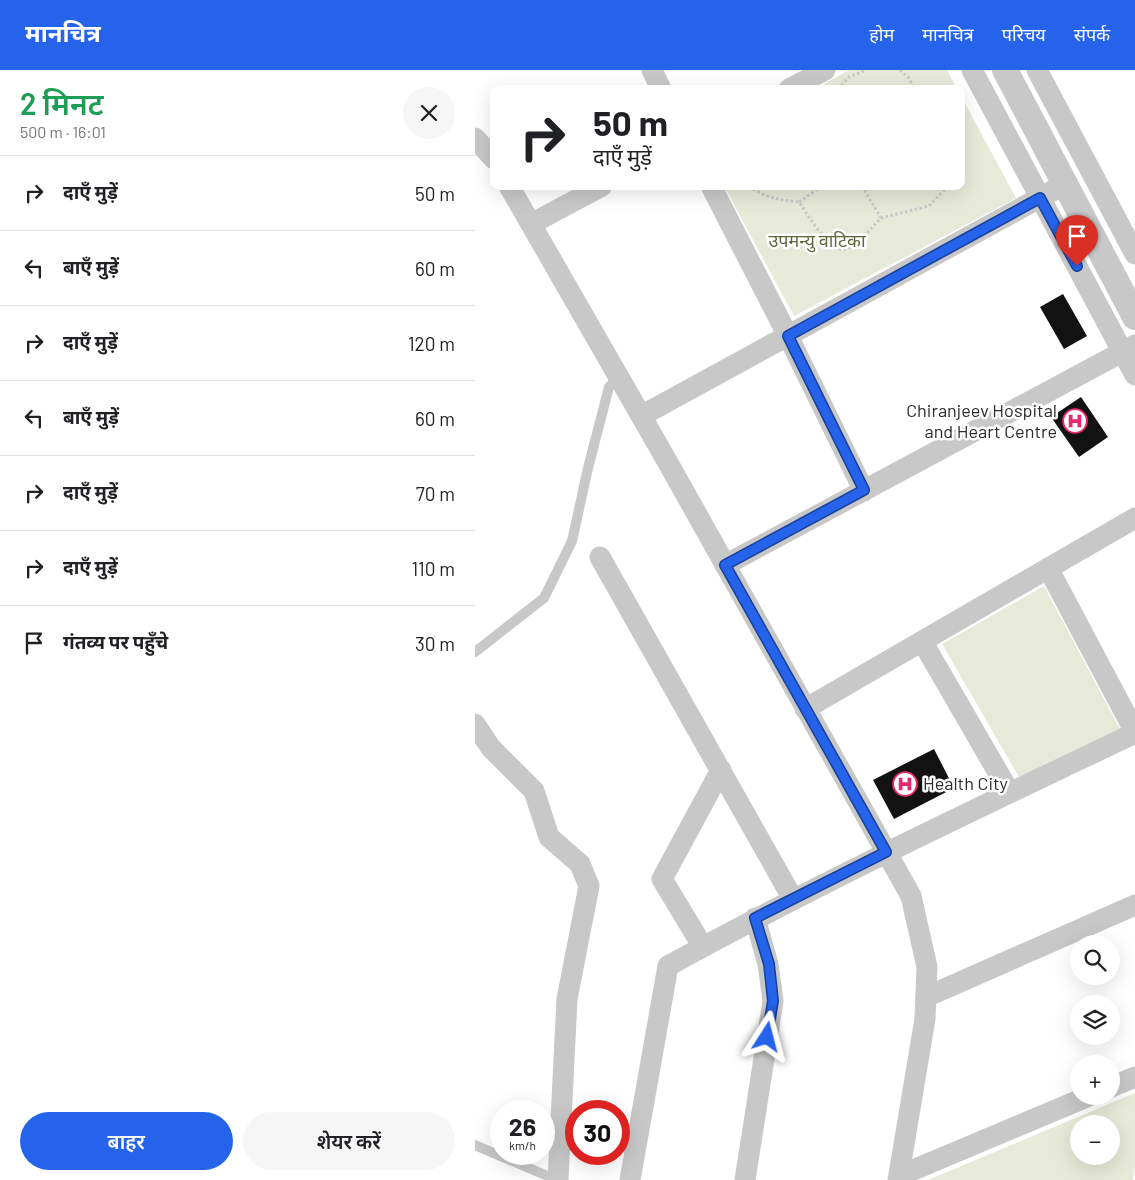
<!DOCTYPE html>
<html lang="hi">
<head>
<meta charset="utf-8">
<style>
  body { margin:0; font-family:Barlow,"Noto Sans Devanagari",sans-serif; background:#f6f6f6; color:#202124; height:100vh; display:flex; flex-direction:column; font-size:19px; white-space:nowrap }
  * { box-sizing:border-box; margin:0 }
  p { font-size:16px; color:#757577 }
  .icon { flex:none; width:28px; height:28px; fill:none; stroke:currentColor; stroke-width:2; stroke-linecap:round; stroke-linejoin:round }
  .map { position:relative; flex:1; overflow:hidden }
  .drawer { display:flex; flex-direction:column; background:#fff; width:475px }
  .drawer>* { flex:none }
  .guide { position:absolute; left:15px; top:15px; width:475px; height:105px; border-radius:10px; box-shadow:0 5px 20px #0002; background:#fff; color:#202124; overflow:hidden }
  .controls { position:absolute; left:595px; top:865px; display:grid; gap:10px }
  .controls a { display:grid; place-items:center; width:50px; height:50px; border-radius:50%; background:#fff; box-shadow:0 5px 20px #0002; font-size:25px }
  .speed { position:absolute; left:15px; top:1030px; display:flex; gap:10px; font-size:25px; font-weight:700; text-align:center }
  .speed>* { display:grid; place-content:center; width:65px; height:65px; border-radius:50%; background:#fff; box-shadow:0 5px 20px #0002; line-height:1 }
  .speed small { font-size:12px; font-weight:400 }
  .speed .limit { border:8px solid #d22; background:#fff; color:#111 }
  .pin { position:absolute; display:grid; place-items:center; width:42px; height:42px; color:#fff; margin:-51px -21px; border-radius:50% 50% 50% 0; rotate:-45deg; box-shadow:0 0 5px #0007 }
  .pin .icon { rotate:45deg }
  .me { position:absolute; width:55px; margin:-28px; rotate:9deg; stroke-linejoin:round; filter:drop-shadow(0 0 4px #0008) }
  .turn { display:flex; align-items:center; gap:18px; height:105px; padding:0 20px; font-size:22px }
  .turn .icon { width:65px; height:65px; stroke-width:2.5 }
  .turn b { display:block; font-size:35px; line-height:42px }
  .round { display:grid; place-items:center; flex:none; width:52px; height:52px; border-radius:26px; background:#f6f6f6 }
  .head { display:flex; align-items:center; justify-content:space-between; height:85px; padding:0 20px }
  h1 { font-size:30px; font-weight:600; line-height:38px; color:#1e9e55 }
  .action { display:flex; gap:10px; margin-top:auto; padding:10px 20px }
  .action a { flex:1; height:58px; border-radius:30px; background:#2563eb; color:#fff; font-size:20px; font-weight:600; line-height:58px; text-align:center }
  .action a+a { background:#f6f6f6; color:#202124 }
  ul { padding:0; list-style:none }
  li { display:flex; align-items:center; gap:15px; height:75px; padding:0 20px; border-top:1px solid #e0e0e0 }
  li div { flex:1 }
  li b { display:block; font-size:19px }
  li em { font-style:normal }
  header { display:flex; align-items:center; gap:30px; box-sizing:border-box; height:70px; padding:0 25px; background:#2563eb; color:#fff }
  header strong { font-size:24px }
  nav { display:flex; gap:28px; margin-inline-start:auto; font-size:18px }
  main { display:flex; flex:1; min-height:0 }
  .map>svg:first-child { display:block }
  .green { fill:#e7ead8; fill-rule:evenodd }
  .building { fill:#121212 }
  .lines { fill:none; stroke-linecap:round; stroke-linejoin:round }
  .path { stroke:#c8c8c8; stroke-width:3; stroke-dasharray:2.5 2.5; stroke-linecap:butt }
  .service { stroke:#c8c8c8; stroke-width:10 }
  .minor { stroke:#c8c8c8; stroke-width:21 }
  .tertiary { stroke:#c8c8c8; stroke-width:26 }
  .route-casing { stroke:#184099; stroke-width:12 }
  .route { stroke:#2563eb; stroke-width:9 }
  .labels { text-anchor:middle; stroke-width:5; stroke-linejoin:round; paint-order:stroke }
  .park-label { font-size:18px; fill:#5c6739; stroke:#fff }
  .poi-label { font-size:18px; fill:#2b2b2b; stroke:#fff; text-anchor:end }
</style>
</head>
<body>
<header>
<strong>मानचित्र</strong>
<nav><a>होम</a><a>मानचित्र</a><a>परिचय</a><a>संपर्क</a></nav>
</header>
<main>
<section class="drawer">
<div class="head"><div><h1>2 मिनट</h1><p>500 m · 16:01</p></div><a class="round"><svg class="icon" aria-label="close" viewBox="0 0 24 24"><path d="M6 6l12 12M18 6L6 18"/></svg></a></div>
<ul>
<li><svg class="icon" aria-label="right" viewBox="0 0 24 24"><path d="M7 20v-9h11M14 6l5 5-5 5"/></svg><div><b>दाएँ मुड़ें</b></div><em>50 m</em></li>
<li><svg class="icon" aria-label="left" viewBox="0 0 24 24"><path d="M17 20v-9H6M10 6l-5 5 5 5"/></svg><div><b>बाएँ मुड़ें</b></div><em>60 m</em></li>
<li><svg class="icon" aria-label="right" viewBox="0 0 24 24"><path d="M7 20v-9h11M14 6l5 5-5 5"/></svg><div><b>दाएँ मुड़ें</b></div><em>120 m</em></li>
<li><svg class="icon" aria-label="left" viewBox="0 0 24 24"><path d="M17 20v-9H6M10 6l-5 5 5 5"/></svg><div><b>बाएँ मुड़ें</b></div><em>60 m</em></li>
<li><svg class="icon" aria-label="right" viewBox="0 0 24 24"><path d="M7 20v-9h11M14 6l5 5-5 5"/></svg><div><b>दाएँ मुड़ें</b></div><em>70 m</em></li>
<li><svg class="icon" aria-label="right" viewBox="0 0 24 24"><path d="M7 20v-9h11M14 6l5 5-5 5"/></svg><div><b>दाएँ मुड़ें</b></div><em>110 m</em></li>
<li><svg class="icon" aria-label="arrive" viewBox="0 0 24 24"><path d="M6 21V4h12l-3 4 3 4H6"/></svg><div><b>गंतव्य पर पहुँचे</b></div><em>30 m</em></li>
</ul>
<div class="action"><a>बाहर</a><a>शेयर करें</a></div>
</section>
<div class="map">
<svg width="660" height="1110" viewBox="0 0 660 1110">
  <rect width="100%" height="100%" fill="#fff"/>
  <path class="green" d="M374 0H472L482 19H341Z
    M486 26 541 128 319 246 249 116H486Z
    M569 516 645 659 544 707 467 574Z
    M660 1023V1097L658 1110H453ZM604 1054H636V1086H604Z"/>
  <path class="building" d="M588 224 612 266 589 279 565 237Z
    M606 327 633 367 604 387 576 347Z
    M459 679 479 718 419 749 398 710Z"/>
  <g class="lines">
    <path class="path" d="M425 0 433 7 440 19
      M363 19 374 7 391 0
      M274 116C290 128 305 130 324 132 336 150 347 170 367 180L380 176 406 148 454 136 473 116
      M387 116 406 148
      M324 132 347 116"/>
    <path class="service" d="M0 582 69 528 97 471 113 398 134 317 144 307
      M0 1075 82 1110"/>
    <path class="minor" d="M177 0 186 19
      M497 0 660 305
      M562 0 660 184
      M314 19 350 0
      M0 68 19 89
      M34 116 192 391 436 826 452 897 450 949 423 1110
      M236 116 313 266 389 421
      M56 154 127 116
      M166 346 590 114
      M125 487 318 829
      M250 495 660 275
      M573 498 660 662
      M447 571 535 723
      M330 639 660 448
      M0 654 16 678 59 721 74 767 105 794 114 816 92 929 83 1110
      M228 877 187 809 246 700
      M451 927 660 835
      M636 1017 660 1007
      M424 1106 614 1026
      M155 1110 193 896C346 812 503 738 660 663
      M270 1110 298 931 293 894 280 848"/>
    <path class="tertiary" d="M530 0 660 247"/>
  </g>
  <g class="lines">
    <g class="route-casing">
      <path id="route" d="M292 967 298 931 294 894 280 848 411 782 250 495 389 420 313 266 565 128 602 196"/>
    </g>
    <use href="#route" class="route"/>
  </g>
  <defs>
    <g id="hospital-ring" transform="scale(1.25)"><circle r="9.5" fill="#fff" stroke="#e7296d" stroke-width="1.5"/><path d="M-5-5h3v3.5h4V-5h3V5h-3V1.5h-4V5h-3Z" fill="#e7296d"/></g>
  </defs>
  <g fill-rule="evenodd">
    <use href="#hospital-ring" x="600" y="351"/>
    <use href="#hospital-ring" x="430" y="714"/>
  </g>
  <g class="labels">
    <g class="park-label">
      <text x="342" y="177">उपमन्यु वाटिका</text>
    </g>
    <g class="poi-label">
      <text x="582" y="347">Chiranjeev Hospital<tspan x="582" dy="21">and Heart Centre</tspan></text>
      <text x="448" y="720" text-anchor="start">Health City</text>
    </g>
  </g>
</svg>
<div class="controls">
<a><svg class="icon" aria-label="search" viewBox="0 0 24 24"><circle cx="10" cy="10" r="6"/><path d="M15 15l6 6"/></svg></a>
<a><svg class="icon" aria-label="layers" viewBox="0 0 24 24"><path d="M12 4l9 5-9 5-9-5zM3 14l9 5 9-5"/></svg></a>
<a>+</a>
<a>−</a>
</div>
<div class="speed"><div>26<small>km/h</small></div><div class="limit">30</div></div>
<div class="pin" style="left:602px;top:196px;background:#d93025"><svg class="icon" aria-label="arrive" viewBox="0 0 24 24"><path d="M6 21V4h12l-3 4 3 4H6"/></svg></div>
<svg class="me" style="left:292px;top:967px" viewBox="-20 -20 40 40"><path d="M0-17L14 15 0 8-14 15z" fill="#2563eb" stroke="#fff" stroke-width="4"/></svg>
<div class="guide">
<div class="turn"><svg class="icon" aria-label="right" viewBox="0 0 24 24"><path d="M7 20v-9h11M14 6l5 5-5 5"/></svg><div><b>50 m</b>दाएँ मुड़ें</div></div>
</div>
</div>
</main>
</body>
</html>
